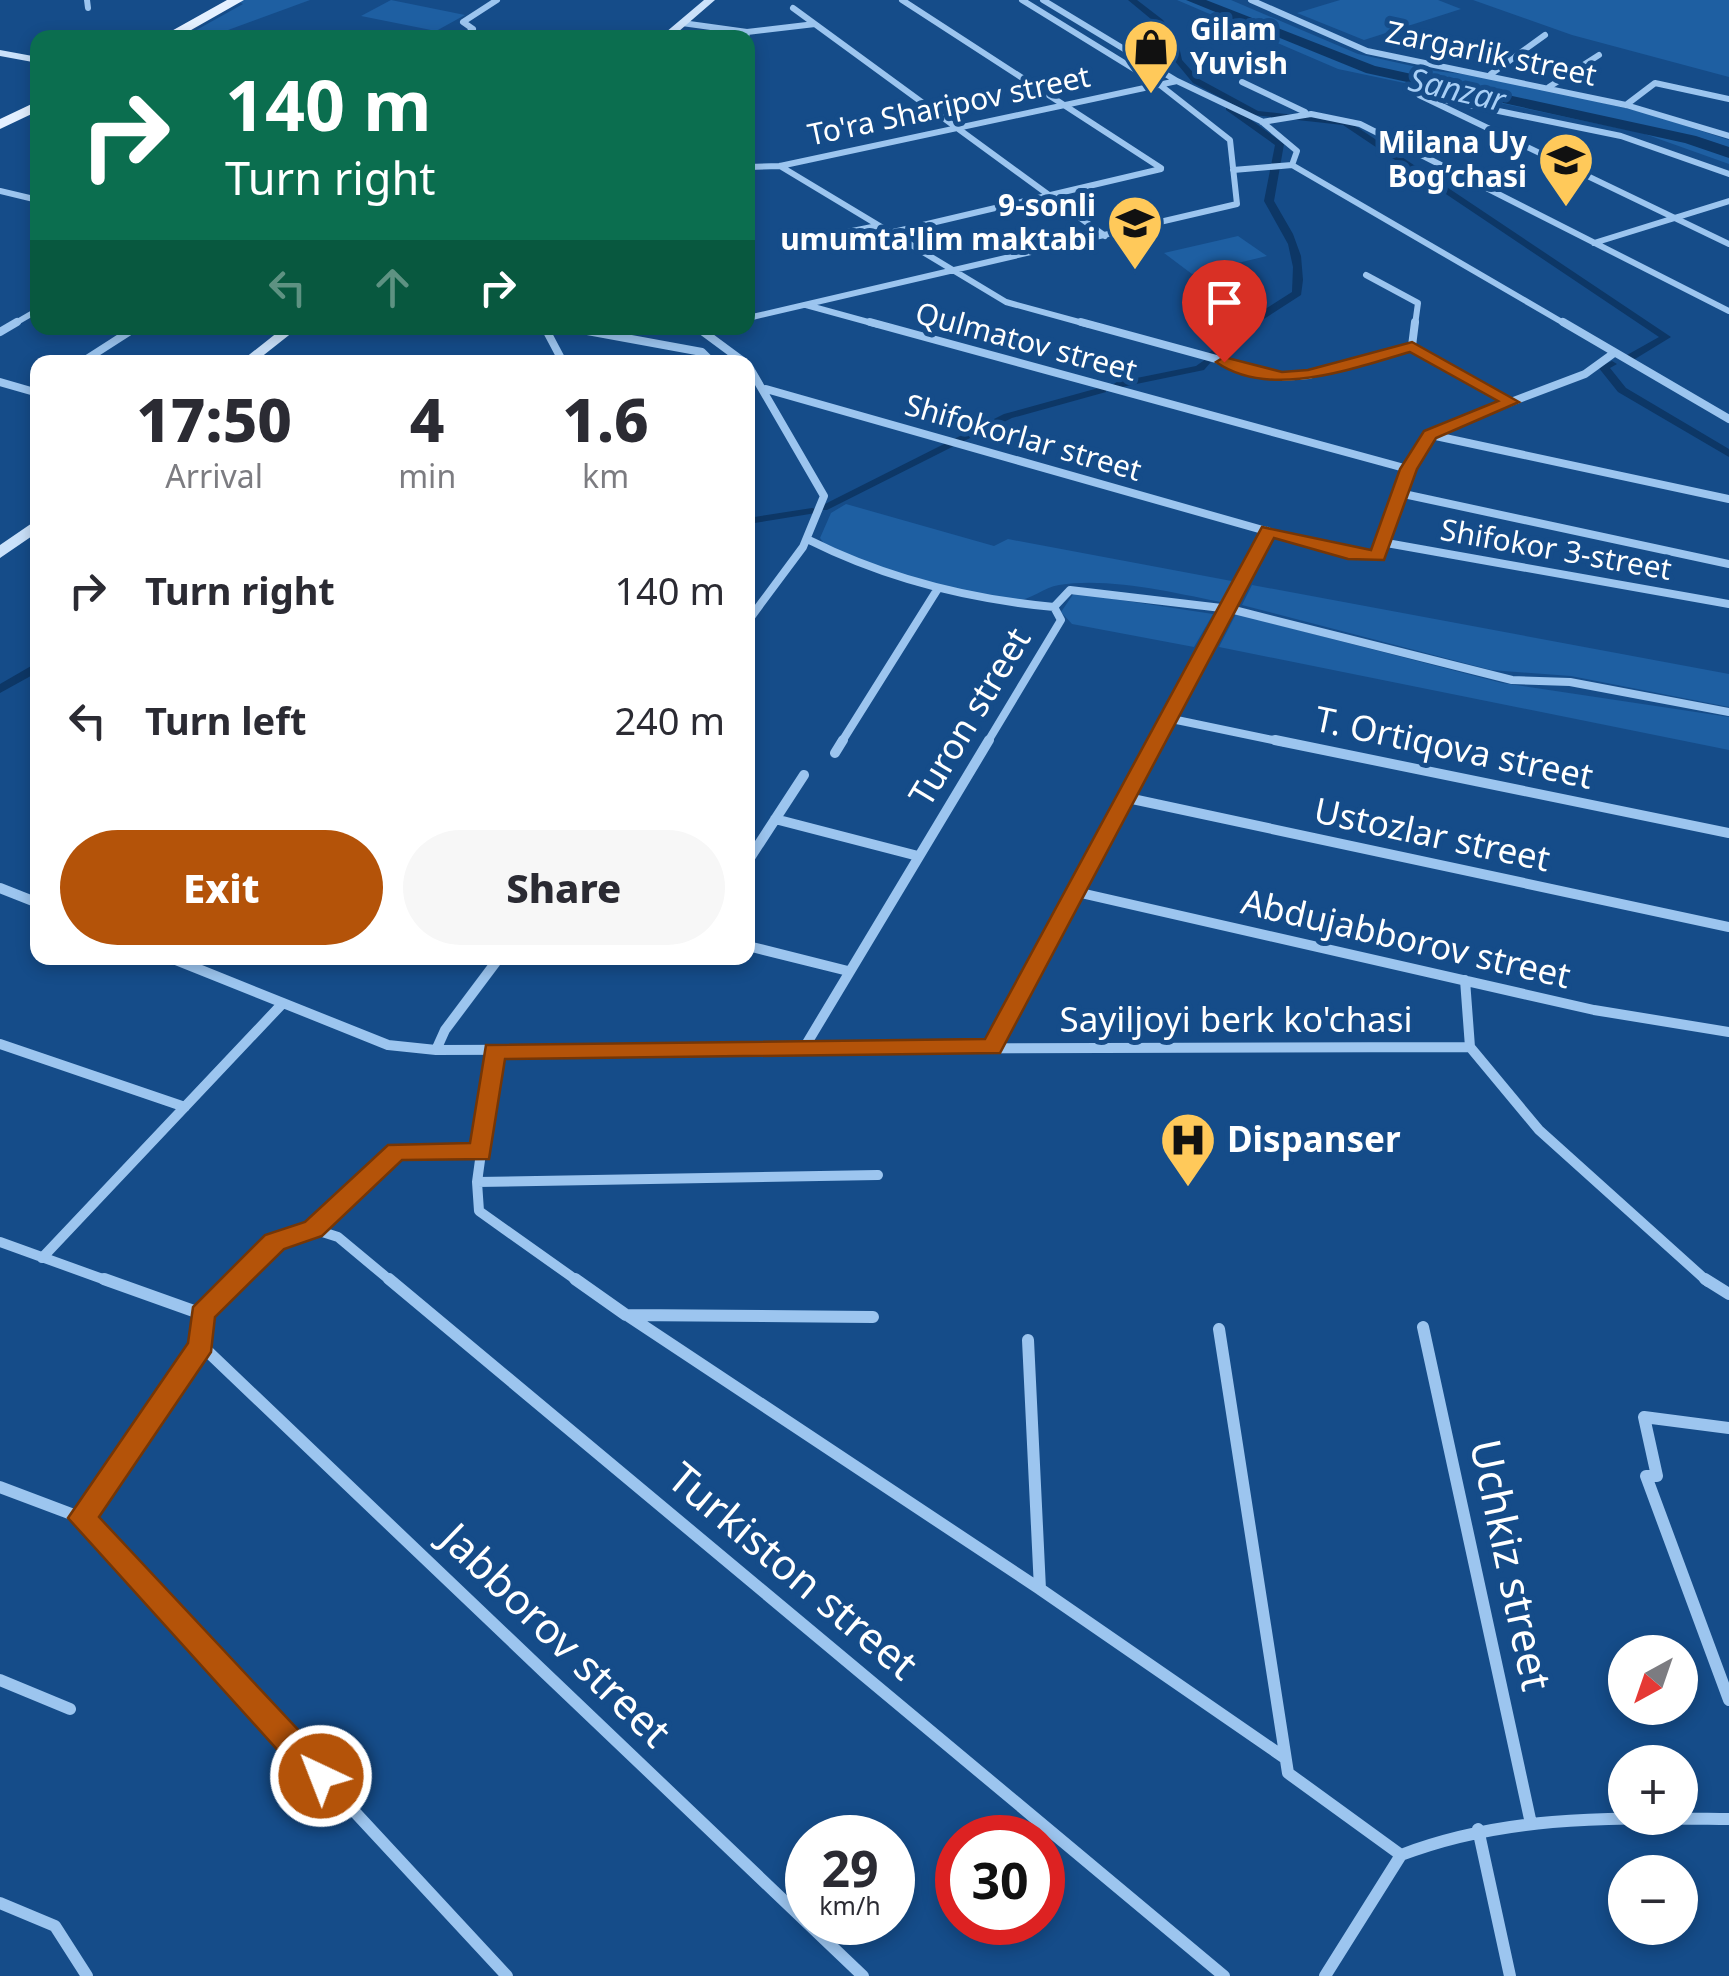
<!DOCTYPE html>
<html lang="en">
<head>
<meta charset="utf-8">
<style>
  body { margin:0; font-family:"Noto Sans",sans-serif; background:#f7f7f7; color:#2b2b33; height:100vh; display:flex; flex-direction:column; font-size:38px; white-space:nowrap }
  * { box-sizing:border-box; margin:0 }
  p { font-size:32px; color:#7c7c81 }
  .icon { flex:none; width:55px; height:55px; fill:none; stroke:currentColor; stroke-width:2; stroke-linecap:round; stroke-linejoin:round }
  .map { position:relative; flex:1; overflow:hidden }
  .details { position:absolute; left:30px; top:355px; width:725px; height:610px; display:flex; flex-direction:column; background:#fff; border-radius:20px; box-shadow:0 5px 15px #0003 }
  .details>* { flex:none }
  .top-card { position:absolute; left:30px; top:30px; width:725px; height:305px; border-radius:20px; box-shadow:0 5px 15px #0003; background:#0b6e4f; color:#fff; overflow:hidden }
  .needle { width:65px; rotate:220deg }
  .buttons { position:absolute; left:1608px; top:1635px; display:grid; gap:20px }
  .buttons a { display:grid; place-items:center; width:90px; height:90px; border-radius:50%; background:#fff; box-shadow:0 5px 15px #0003; font-size:50px }
  .speed { position:absolute; left:785px; top:1815px; display:flex; gap:20px; font-size:50px; font-weight:700; text-align:center }
  .speed>* { display:grid; place-content:center; width:130px; height:130px; border-radius:50%; background:#fff; box-shadow:0 5px 15px #0003; line-height:1 }
  .speed small { font-size:25px; font-weight:400 }
  .speed .limit { border:15px solid #d22; background:#fff; color:#111 }
  .pin { position:absolute; display:grid; place-items:center; width:85px; height:85px; color:#fff; margin:-102px -42px; border-radius:50% 50% 50% 0; rotate:-45deg; box-shadow:0 0 10px #0007 }
  .pin .icon { rotate:45deg }
  .me { position:absolute; width:110px; margin:-55px; rotate:317deg; stroke-linejoin:round; filter:drop-shadow(0 0 8px #0008) }
  .turn { display:flex; align-items:center; gap:35px; height:210px; padding:0 30px; font-size:45px }
  .turn .icon { width:130px; height:130px; stroke-width:2.5 }
  .turn b { display:block; font-size:70px; line-height:85px }
  .lanes { display:flex; align-items:center; height:95px; padding:0 30px; background:#0003; justify-content:center; gap:50px; direction:ltr }
  .lanes .off { opacity:.35 }
  .eta { display:flex; justify-content:space-evenly; align-items:center; height:170px; text-align:center }
  .eta b { font-size:60px; font-weight:800; line-height:70px }
  .primary-button { display:flex; gap:20px; margin-top:auto; padding:20px 30px }
  .primary-button a { flex:1; height:115px; border-radius:60px; background:#b45309; color:#fff; font-size:40px; font-weight:800; line-height:115px; text-align:center }
  .primary-button a+a { background:#f7f7f7; color:#2b2b33 }
  ul { padding:0; list-style:none }
  li { display:flex; align-items:center; gap:30px; height:130px; padding:0 30px }
  li div { flex:1 }
  li b { display:block; font-size:38px }
  li em { font-style:normal }
  .map>svg:first-child { display:block }
  .green { fill:#1e5fa2 }
  .lines { fill:none; stroke-linecap:round; stroke-linejoin:round }
  .canal { fill:#0d3766; fill-rule:evenodd }
  .river { fill:#0d3766; fill-rule:evenodd }
  .street-far3 { stroke:#9cc5ef; stroke-width:6 }
  .street-far2 { stroke:#9cc5ef; stroke-width:8 }
  .street-far1 { stroke:#9cc5ef; stroke-width:10 }
  .street { stroke:#9cc5ef; stroke-width:12 }
  .secondary { fill:#cae1fa; fill-rule:evenodd }
  .primary { fill:#e4f0ff; fill-rule:evenodd }
  .route { fill:#b45309; stroke:#753606; stroke-width:2.5 }
  .labels { text-anchor:middle; stroke-width:10; stroke-linejoin:round; paint-order:stroke }
  .far-poi-label { font-size:30px; font-weight:bold; fill:#fff; stroke:#154c89; text-anchor:end }
  .far-street-label { font-size:30px; fill:#fff; stroke:#154c89 }
  .far-water-label { font-size:32px; font-style:italic; fill:#a8cff6; stroke:#154c89 }
  .street-label { font-size:35px; fill:#fff; stroke:#154c89 }
  .poi-label { font-size:35px; font-weight:bold; fill:#fff; stroke:#154c89; text-anchor:start }
  .near-street-label { font-size:42px; fill:#fff; stroke:#154c89 }
</style>
</head>
<body>
<div class="map">
<svg width="1729" height="1976" viewBox="0 0 1729 1976">
  <rect width="100%" height="100%" fill="#154c89"/>
  <path class="green" d="M244 0H310L209 37 182 38 243 4 239 2Z
    M391 0 465 15 436 31 361 16Z
    M1177 0H1231L1358 54 1435 71 1498 78 1646 113 1729 140V164L1642 133 1338 69Z
    M1340 0H1438L1461 9 1364 40 1297 13Z
    M1473 0H1729V77L1572 35Z
    M1238 236 1267 256 1192 274 1164 253Z
    M846 504 994 546 1008 539 1237 582 1225 603C1175 593 1110 577 1059 585 1044 587 1031 600 1016 601 967 603 872 565 826 546L820 538 831 513Z
    M1252 585 1729 674V707L1571 676 1491 670 1242 605Z
    M1074 593 1213 614 1194 647 1072 624 1061 612Z
    M1236 614 1502 683 1729 717V750L1219 647Z"/>
  <g class="lines">
    <path class="canal" d="M1128 0H1137L1163 20 1178 42 1182 60 1199 79 1258 111 1348 121 1671 337 1635 359H1627V355L1659 337 1343 125 1253 115 1193 83 1174 60 1170 42 1157 24Z
      M1226 106H1232L1284 144 1274 201 1293 234 1301 256 1303 280 1301 295 1247 330 1213 358 1208 355 1209 353 1239 326 1292 292 1293 267 1288 244 1264 201 1275 145 1226 110Z
      M1206 359 1211 362 1204 370 1117 388 1112 385 1117 382 1196 366Z
      M1612 361 1617 364 1610 368 1626 388 1729 449V457L1618 392 1598 367Z
      M1102 387 1106 388V392L1012 418 964 441 960 442 954 439 1004 414Z
      M950 441 954 442V446L827 510H819L817 508Z
      M812 508 816 509V513L748 524V518Z
      M38 662V672L0 693V684Z"/>
    <path class="river" d="M1186 0H1206L1375 66 1696 136 1729 147V158L1685 143 1366 73Z"/>
    <path class="street-far3" d="M87 0 88 8
      M902 0 1161 168
      M1251 0 1367 51 1626 105 1729 136
      M793 8 1105 236
      M682 23 747 32 746 38
      M747 32 815 24
      M462 38 473 29 463 22 497 0
      M1491 74 1545 35
      M1177 81 1261 121 1297 151 1292 165 1233 170
      M1242 82 1305 112
      M1549 87 1599 55
      M1419 95 1729 244
      M1435 98 1621 136 1729 174
      M1626 105 1655 83 1729 99
      M1262 122 1311 114 1360 124 1729 311
      M1292 165 1567 325
      M780 166 1006 302 1090 325
      M748 167 780 166 1177 81 1043 0
      M0 191 38 200
      M889 233 1161 169
      M1594 243 1729 201
      M788 244 877 226
      M1366 275 1418 303 1415 325
      M806 305 879 325
      M748 318 1237 204 1230 140 1160 85 1022 0
      M12 325 38 310"/>
    <path class="street-far2" d="M870 322 1408 469
      M1081 322 1282 377 1309 375 1412 346 1511 402 1430 435 1408 469 1381 542
      M1563 322 1729 419
      M545 328 563 362
      M571 328 702 352 712 362
      M698 328 744 362
      M0 332 17 322
      M1412 346 1415 322
      M82 362 135 328
      M748 365 824 496 803 547 748 621
      M0 382 38 393
      M766 389 1347 554 1378 556 1381 542 1729 604
      M1511 402 1585 374 1614 353
      M1431 435 1729 499
      M1399 493 1729 564
      M809 540C887 579 967 599 1054 607L1070 590 1230 609 1268 531
      M1167 718 1287 743
      M841 743 937 590
      M987 743 1061 620 1054 607
      M1155 743 1230 609 1512 680 1570 682 1729 712"/>
    <path class="street-far1" d="M1275 740 1729 833
      M835 753 843 740
      M1123 797 1729 927
      M775 819 918 856
      M748 861 804 775
      M0 888 38 903
      M1072 891 1594 1010 1729 1032
      M748 946 848 971
      M171 958 388 1045 436 1050 1470 1047
      M1465 980 1470 1047
      M0 1044 185 1107
      M992 1047 1157 740
      M1470 1047 1539 1130 1708 1282
      M804 1048 989 740
      M436 1050 445 1030 499 958
      M495 1051 477 1182 479 1211 579 1282
      M477 1182 878 1175
      M313 1229 338 1237 392 1282
      M0 1242 111 1282
      M42 1258 283 1003
      M234 1282 274 1242 313 1229 396 1151 481 1152"/>
    <path class="street" d="M104 1279 202 1314
      M389 1279 1224 1976
      M575 1279 626 1315 873 1317
      M1705 1279 1729 1294
      M627 1315 1040 1589
      M1423 1327 1530 1819
      M1219 1329 1288 1773 1401 1855 1325 1976
      M1028 1340 1040 1589 1285 1758
      M201 1345 863 1976
      M1729 1428 1644 1417 1657 1476H1646L1729 1700
      M0 1487 82 1518 507 1976
      M82 1518 201 1345 202 1314 237 1279
      M0 1680 70 1709
      M1478 1829 1510 1976
      M1401 1855C1508 1814 1616 1818 1729 1819
      M0 1903 55 1926 87 1976"/>
    <path class="secondary" d="M704 0H715L671 38H659Z
      M0 50 38 57V63L0 56Z
      M283 328H298L255 362H240Z
      M38 519V532L0 558V545Z"/>
    <path class="primary" d="M227 0H244L177 38H159Z
      M38 101V111L0 129V119Z"/>
  </g>
  <path class="route" d="M1412 342 1519 402 1436 438 1417 469 1384 560 1348 559 1274 538 1000 1053 505 1059 489 1159 402 1160 322 1236 284 1249 215 1317 211 1352 99 1517 332 1766 337 1776 332 1786 321 1790 310 1786 68 1518 188 1343 193 1307 265 1235 305 1222 388 1145 470 1143 486 1045 985 1039 1262 527 1371 550 1400 469 1424 431 1498 401 1410 352C1353 368 1270 400 1216 362L1224 357 1282 372 1308 370Z"/>
  <defs>
    <g id="shop-pin" transform="scale(2.875)"><path d="M0 17L-7.5 6A9.5 9.5 0 1 1 7.5 6Z" fill="#ffc95a" stroke="#154c89"/><path d="M-5-2.5h2.3a2.7 3.5 0 0 1 5.4 0H5L5.5 6h-11ZM-1.5-2.5h3a1.5 2.3 0 0 0-3 0Z" fill="#111"/></g>
    <g id="school-pin" transform="scale(2.875)"><path d="M0 17L-7.5 6A9.5 9.5 0 1 1 7.5 6Z" fill="#ffc95a" stroke="#154c89"/><path d="M0-5L7-2L0 1L-7-2ZM-4 1L0 2.5L4 1V4Q0 6-4 4Z" fill="#111"/></g>
    <g id="hospital-pin" transform="scale(2.875)"><path d="M0 17L-7.5 6A9.5 9.5 0 1 1 7.5 6Z" fill="#ffc95a" stroke="#154c89"/><path d="M-5-5h3v3.5h4V-5h3V5h-3V1.5h-4V5h-3Z" fill="#111"/></g>
  </defs>
  <g fill-rule="evenodd">
    <use href="#shop-pin" x="1151" y="47"/>
    <use href="#school-pin" x="1566" y="160"/>
    <use href="#school-pin" x="1135" y="223"/>
    <use href="#hospital-pin" x="1188" y="1140"/>
  </g>
  <g class="labels">
    <g class="far-poi-label">
      <text x="1190" y="40" text-anchor="start">Gilam<tspan x="1190" dy="34">Yuvish</tspan></text>
      <text x="1527" y="153">Milana Uy<tspan x="1527" dy="34">Bog’chasi</tspan></text>
      <text x="1096" y="216">9-sonli<tspan x="1096" dy="34">umumta'lim maktabi</tspan></text>
    </g>
    <g class="far-street-label">
      <text transform="translate(1491 54) rotate(12)" y="10">Zargarlik street</text>
      <text transform="translate(949 106) rotate(-12)" y="10">To'ra Sharipov street</text>
      <text transform="translate(1026 342) rotate(15)" y="10">Qulmatov street</text>
      <text transform="translate(1023 438) rotate(16)" y="10">Shifokorlar street</text>
      <text transform="translate(1556 550) rotate(10)" y="10">Shifokor 3-street</text>
    </g>
    <g class="far-water-label">
      <text transform="translate(1457 90) rotate(13)" y="11">Sanzar</text>
    </g>
    <g class="street-label">
      <text transform="translate(970 717) rotate(-59)" y="12">Turon street</text>
      <text transform="translate(1454 748) rotate(12)" y="12">T. Ortiqova street</text>
      <text transform="translate(1432 835) rotate(12)" y="12">Ustozlar street</text>
      <text transform="translate(1406 939) rotate(13)" y="12">Abdujabborov street</text>
      <text x="1236" y="1032">Sayiljoyi berk ko'chasi</text>
    </g>
    <g class="poi-label">
      <text x="1227" y="1152">Dispanser</text>
    </g>
    <g class="near-street-label">
      <text transform="translate(1511 1565) rotate(78)" y="15">Uchkiz street</text>
      <text transform="translate(793 1571) rotate(40)" y="15">Turkiston street</text>
      <text transform="translate(556 1635) rotate(44)" y="15">Jabborov street</text>
    </g>
  </g>
</svg>
<div class="buttons">
<a><svg class="needle" viewBox="-14 -14 28 28"><path d="M0-13l5 13h-10z" fill="#e53935"/><path d="M0 13l5-13h-10z" fill="#7c7c81"/></svg></a>
<a>+</a>
<a>−</a>
</div>
<div class="speed"><div>29<small>km/h</small></div><div class="limit">30</div></div>
<div class="pin" style="left:1224px;top:362px;background:#d93025"><svg class="icon" aria-label="arrive" viewBox="0 0 24 24"><path d="M6 21V4h12l-3 4 3 4H6"/></svg></div>
<svg class="me" style="left:321px;top:1776px" viewBox="-20 -20 40 40"><circle r="17" fill="#b45309" stroke="#fff" stroke-width="3"/><path d="M0-11L8 9 0 5-8 9z" fill="#fff"/></svg>
<div class="top-card">
<div class="turn"><svg class="icon" aria-label="right" viewBox="0 0 24 24"><path d="M7 20v-9h11M14 6l5 5-5 5"/></svg><div><b>140 m</b>Turn right</div></div>
<div class="lanes"><svg class="icon off" aria-label="left" viewBox="0 0 24 24"><path d="M17 20v-9H6M10 6l-5 5 5 5"/></svg><svg class="icon off" aria-label="ahead" viewBox="0 0 24 24"><path d="M12 20V5M6 11l6-6 6 6"/></svg><svg class="icon" aria-label="right" viewBox="0 0 24 24"><path d="M7 20v-9h11M14 6l5 5-5 5"/></svg></div>
</div>
<section class="details">
<div class="eta">
<div><b>17:50</b><p>Arrival</p></div>
<div><b>4</b><p>min</p></div>
<div><b>1.6</b><p>km</p></div>
</div>
<ul>
<li><svg class="icon" aria-label="right" viewBox="0 0 24 24"><path d="M7 20v-9h11M14 6l5 5-5 5"/></svg><div><b>Turn right</b></div><em>140 m</em></li>
<li><svg class="icon" aria-label="left" viewBox="0 0 24 24"><path d="M17 20v-9H6M10 6l-5 5 5 5"/></svg><div><b>Turn left</b></div><em>240 m</em></li>
</ul>
<div class="primary-button"><a>Exit</a><a>Share</a></div>
</section>
</div>
</body>
</html>
